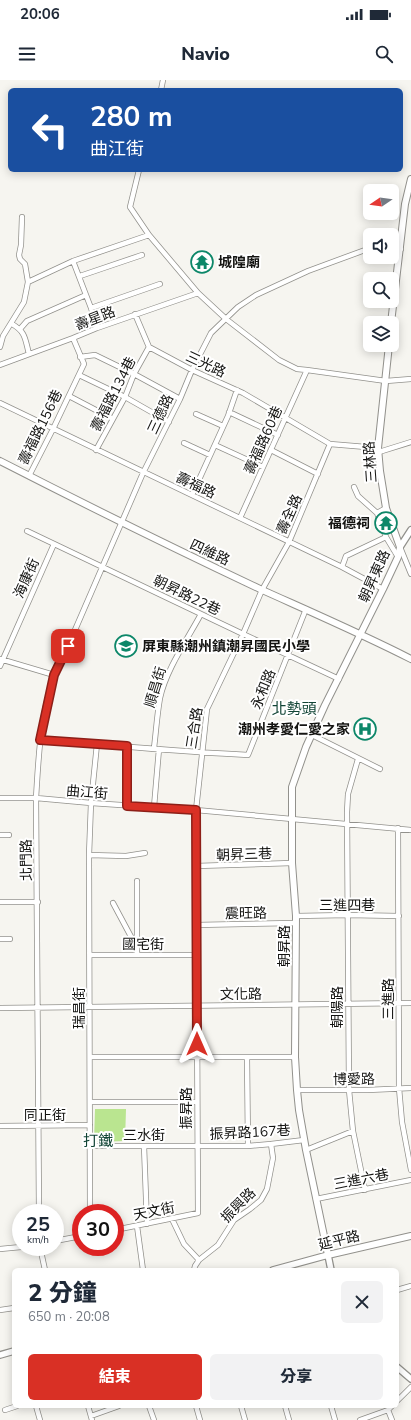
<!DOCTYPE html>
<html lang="zh-TW">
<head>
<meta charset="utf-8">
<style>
  body { margin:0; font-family:"Nunito Sans","Noto Sans TC",sans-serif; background:#f2f2f3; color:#1f2937; height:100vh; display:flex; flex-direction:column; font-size:15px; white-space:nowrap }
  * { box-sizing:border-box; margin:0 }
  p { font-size:13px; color:#747a83 }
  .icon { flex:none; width:22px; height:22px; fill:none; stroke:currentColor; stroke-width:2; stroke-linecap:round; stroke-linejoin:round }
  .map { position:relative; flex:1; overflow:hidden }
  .details { position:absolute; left:12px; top:1188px; width:387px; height:140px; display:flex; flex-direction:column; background:#fff; border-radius:6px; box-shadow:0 2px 10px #0003 }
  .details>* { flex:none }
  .guide { position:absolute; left:8px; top:8px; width:395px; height:84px; border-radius:6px; box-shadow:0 2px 10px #0003; background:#1a4fa0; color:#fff; overflow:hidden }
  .needle { width:26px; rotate:257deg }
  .buttons { position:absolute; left:363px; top:104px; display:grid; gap:8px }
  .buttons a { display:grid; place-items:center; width:36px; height:36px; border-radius:6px; background:#fff; box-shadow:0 2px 10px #0003; font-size:20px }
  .speed { position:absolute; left:12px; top:1124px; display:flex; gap:8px; font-size:20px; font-weight:700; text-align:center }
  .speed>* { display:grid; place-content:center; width:52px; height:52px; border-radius:50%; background:#fff; box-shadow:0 2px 10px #0003; line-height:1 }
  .speed small { font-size:10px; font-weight:400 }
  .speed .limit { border:6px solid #d22; background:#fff; color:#111 }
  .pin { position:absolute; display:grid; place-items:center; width:34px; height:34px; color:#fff; margin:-17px; border-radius:8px; box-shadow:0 2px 6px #0006 }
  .me { position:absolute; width:44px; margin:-22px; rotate:0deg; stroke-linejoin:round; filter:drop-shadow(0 0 3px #0008) }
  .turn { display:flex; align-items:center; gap:14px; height:84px; padding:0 16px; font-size:18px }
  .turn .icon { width:52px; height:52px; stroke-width:2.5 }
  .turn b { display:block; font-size:28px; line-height:34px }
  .round { display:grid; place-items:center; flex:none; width:42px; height:42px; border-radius:6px; background:#f2f2f3 }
  .summary { display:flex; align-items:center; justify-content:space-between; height:68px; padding:0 16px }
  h1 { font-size:24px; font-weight:800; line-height:30px }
  .button { display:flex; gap:8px; margin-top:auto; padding:8px 16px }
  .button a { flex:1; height:46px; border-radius:6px; background:#d93025; color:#fff; font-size:16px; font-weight:800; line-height:46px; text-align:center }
  .button a+a { background:#f2f2f3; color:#1f2937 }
  .status { display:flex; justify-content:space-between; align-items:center; height:28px; padding:0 20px; background:#fff; direction:ltr }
  .status svg { height:11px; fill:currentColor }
  header { display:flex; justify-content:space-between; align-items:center; height:52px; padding:0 16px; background:#fff; font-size:18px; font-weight:800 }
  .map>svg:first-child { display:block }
  .green { fill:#bae590 }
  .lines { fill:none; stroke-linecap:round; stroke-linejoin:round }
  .minor-casing { stroke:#92918c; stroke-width:6 }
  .tertiary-casing { stroke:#92918c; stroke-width:8 }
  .secondary-casing { stroke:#92918c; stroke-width:8 }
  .minor { stroke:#fff; stroke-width:4.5 }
  .tertiary { stroke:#fff; stroke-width:5.5 }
  .secondary { stroke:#fff; stroke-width:6 }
  .route-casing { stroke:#8d1f18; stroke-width:10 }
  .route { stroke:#d93025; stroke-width:7 }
  .labels { text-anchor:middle; stroke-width:4; stroke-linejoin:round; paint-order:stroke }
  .poi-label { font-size:14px; font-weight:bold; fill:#141412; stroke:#fff; text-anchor:start }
  .street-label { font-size:14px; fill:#141412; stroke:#fff }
  .neighbourhood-label { font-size:15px; fill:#114435; stroke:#fff }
</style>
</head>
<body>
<div class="status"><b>20:06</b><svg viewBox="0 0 49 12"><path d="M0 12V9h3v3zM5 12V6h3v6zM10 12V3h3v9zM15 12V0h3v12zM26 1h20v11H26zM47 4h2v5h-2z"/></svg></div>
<header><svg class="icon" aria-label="menu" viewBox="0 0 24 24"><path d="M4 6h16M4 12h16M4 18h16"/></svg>Navio<svg class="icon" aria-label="search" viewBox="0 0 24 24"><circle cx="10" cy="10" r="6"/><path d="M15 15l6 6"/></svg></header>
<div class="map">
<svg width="411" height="1340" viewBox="0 0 411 1340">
  <rect width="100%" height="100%" fill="#f6f5f0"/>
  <path class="green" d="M95 1029H126L125 1061 94 1062Z"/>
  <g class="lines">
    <g class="minor-casing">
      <path id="minor" d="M161 10 163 0
        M139 90 130 127 149 155 198 213 226 239 279 280 297 289 307 290 386 301 411 299
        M392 169H401
        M73 181 91 228 97 248
        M80 196 142 175
        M28 202 73 181 149 155
        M91 228 160 204
        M135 234 149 267 192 290 243 313 330 364 378 368
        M12 244C26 252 25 259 29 274
        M20 249 27 241 86 215
        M0 267 3 256 24 222 28 202 25 184 20 179 19 175 21 165 22 137
        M80 277 95 275 134 294 180 319
        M0 285 73 258 97 248 198 213
        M79 295 125 317 169 342
        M69 316 113 339
        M0 323 342 487 383 509
        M229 332 278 355
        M196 334 223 346
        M184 363 210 375
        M215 365 263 387
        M96 370 125 317 134 294 149 267
        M271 370 318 394
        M379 372 411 362
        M29 396 53 349 84 284 73 258
        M354 407 358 416 377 433 386 457 398 477
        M192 415 228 336 237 310
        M377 433 386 428
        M240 438 307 290
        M27 451 243 554 339 599
        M400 467 411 494
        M342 487 346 476 386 457
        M0 579 54 595
        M0 586 54 464
        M312 655 380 689
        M40 660C110 665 179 672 248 675L306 529
        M127 666V726
        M154 668C156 652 157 635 160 618 166 590 187 560 201 534
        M358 679 348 714 347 732 349 1010 353 1051 365 1110
        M0 718H36L91 723 196 730 411 750
        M154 727 159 669
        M398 748 399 1008 402 1042 411 1090
        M0 755H9
        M89 775 126 776 145 773
        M196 786 292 783
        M137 801V875
        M0 822H38
        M113 823 136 866
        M296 836 348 835 399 836
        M196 845 295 843
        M0 859H10
        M90 875H196
        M0 928 411 923
        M90 977H295
        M247 978 248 1066
        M297 1010H368L411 1008
        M90 1022H197
        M0 1046 90 1045
        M91 1066H248L271 1064 304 1060
        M144 1066 147 1144
        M306 1070 353 1051
        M316 1119 411 1100
        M39 1133 36 718C39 672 40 621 62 580L143 393 180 319 192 290 211 253 238 227 256 215 308 191 365 170H370
        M90 1133 89 775 91 723 97 664
        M172 1139 184 1164 199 1180
        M137 1146 143 1190
        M115 1150 198 1133 196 730 207 629 243 554 262 510 289 462 330 364
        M55 1161 81 1156
        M40 1167 45 1190
        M0 1169 21 1167
        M194 1190 195 1186 199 1180 218 1165 234 1140 250 1129 261 1120 267 1109 273 1078 271 1064
        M397 1210 411 1206
        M0 1230 14 1228
        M397 1321 411 1307
        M36 1326 40 1340
        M88 1326 92 1340
        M149 1326 154 1340
        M196 1326 200 1340
        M241 1326 245 1340
        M285 1326 289 1340
        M331 1326 335 1340
        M5 1330 17 1326
        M388 1330 392 1340
        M91 1336 119 1326
        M360 1340 388 1330 392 1326"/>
    </g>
    <g class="tertiary-casing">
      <path id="tertiary" d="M400 467 411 450
        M273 1190 328 1175 331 1190
        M0 1275 14 1271
        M397 1287 411 1299"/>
    </g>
    <g class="secondary-casing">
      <path id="secondary" d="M391 243 405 124 411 99
        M389 265 378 368 380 391 386 428 400 467 398 477 383 509 325 625 306 667 292 707V783L296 836 295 977 297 1010 299 1030 306 1070 328 1175 411 1156
        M0 381C86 425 173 468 260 509 311 532 362 554 411 579"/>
    </g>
    <use href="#minor" class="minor"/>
    <use href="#tertiary" class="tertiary"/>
    <use href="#secondary" class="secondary"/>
  </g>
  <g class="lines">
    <g class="route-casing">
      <path id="route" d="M68 566 54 595 40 660 127 666V726L196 730 197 964"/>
    </g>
    <use href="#route" class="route"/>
  </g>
  <defs>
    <g id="temple-ring" transform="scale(1.15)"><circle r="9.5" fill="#fff" stroke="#0d8769" stroke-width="1.5"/><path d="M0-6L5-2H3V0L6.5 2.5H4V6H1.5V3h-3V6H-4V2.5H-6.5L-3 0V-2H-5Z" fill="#0d8769"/></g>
    <g id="school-ring" transform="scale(1.15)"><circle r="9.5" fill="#fff" stroke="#0d8769" stroke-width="1.5"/><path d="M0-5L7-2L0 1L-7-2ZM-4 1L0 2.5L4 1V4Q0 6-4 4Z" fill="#0d8769"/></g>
    <g id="hospital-ring" transform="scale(1.15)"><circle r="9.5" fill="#fff" stroke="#0d8769" stroke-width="1.5"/><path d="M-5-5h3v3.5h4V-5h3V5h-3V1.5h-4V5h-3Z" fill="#0d8769"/></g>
  </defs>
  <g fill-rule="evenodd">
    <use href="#temple-ring" x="202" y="182"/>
    <use href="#temple-ring" x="386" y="443"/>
    <use href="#school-ring" x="126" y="566"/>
    <use href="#hospital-ring" x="365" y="649"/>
  </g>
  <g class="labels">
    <g class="poi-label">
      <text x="218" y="187">城隍廟</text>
      <text x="370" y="448" text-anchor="end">福德祠</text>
      <text x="142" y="571">屏東縣潮州鎮潮昇國民小學</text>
      <text x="350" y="654" text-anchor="end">潮州孝愛仁愛之家</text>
    </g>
    <g class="street-label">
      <text transform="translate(95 238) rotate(-21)" y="5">壽星路</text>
      <text transform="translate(206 284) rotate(25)" y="5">三光路</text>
      <text transform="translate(113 314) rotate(-63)" y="5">壽福路134巷</text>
      <text transform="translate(160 334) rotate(-65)" y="5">三德路</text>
      <text transform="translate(40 347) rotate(-64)" y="5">壽福路156巷</text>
      <text transform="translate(263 360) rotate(-66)" y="5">壽福路60巷</text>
      <text transform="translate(370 382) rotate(-94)" y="5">三林路</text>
      <text transform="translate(196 405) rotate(25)" y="5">壽福路</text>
      <text transform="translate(289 434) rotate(-66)" y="5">壽全路</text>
      <text transform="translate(210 472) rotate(25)" y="5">四維路</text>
      <text transform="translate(374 496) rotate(-66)" y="5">朝昇東路</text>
      <text transform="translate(26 498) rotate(-66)" y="5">海康街</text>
      <text transform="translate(187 515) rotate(26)" y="5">朝昇路22巷</text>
      <text transform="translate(155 607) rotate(-73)" y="5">順昌街</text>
      <text transform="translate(263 609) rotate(-68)" y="5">永和路</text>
      <text transform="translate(194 648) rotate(-81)" y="5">三合路</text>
      <text transform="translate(87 712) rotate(5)" y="5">曲江街</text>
      <text transform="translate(244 774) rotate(-2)" y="5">朝昇三巷</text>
      <text transform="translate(26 780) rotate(-91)" y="5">北門路</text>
      <text x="347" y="830">三進四巷</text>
      <text transform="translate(246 833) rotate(-1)" y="5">震旺路</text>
      <text transform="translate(143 864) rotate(1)" y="5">國宅街</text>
      <text transform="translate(284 866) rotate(-90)" y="5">朝昇路</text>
      <text transform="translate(241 914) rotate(-1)" y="5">文化路</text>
      <text transform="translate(388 919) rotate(-90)" y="5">三進路</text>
      <text transform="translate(337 927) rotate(-90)" y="5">朝陽路</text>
      <text transform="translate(79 928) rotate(-90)" y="5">瑞昌街</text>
      <text transform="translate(354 999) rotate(-1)" y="5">博愛路</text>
      <text transform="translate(186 1028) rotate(-90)" y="5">振昇路</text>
      <text x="45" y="1040">同正街</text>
      <text transform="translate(250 1052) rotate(-3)" y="5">振昇路167巷</text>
      <text x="144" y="1060">三水街</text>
      <text transform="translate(361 1099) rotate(-11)" y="5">三進六巷</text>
      <text transform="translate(238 1125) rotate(-45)" y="5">振興路</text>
      <text transform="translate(154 1131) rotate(-11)" y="5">天文街</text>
      <text transform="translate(339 1160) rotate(-14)" y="5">延平路</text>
    </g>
    <g class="neighbourhood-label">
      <text x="294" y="634">北勢頭</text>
      <text x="98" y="1066">打鐵</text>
    </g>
  </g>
</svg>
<div class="buttons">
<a><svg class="needle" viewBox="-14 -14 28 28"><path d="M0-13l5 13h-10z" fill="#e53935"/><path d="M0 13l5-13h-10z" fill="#747a83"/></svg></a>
<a><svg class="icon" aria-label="sound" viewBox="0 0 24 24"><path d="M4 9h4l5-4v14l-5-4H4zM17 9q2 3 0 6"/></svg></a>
<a><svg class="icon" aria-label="search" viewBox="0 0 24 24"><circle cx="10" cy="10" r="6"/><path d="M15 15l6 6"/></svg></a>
<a><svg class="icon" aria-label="layers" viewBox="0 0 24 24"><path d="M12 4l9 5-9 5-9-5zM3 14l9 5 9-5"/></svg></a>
</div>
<div class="speed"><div>25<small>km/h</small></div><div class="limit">30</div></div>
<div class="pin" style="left:68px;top:566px;background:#d93025"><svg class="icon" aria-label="arrive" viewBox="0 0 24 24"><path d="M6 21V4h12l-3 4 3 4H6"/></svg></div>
<svg class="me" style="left:197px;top:964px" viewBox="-20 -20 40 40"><path d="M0-17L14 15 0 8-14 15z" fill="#d93025" stroke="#fff" stroke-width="4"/></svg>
<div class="guide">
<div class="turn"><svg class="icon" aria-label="left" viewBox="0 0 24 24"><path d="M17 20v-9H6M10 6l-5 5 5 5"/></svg><div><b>280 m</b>曲江街</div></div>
</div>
<section class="details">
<div class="summary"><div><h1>2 分鐘</h1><p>650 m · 20:08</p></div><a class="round"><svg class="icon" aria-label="close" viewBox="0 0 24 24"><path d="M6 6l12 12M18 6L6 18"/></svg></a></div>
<div class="button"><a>結束</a><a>分享</a></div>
</section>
</div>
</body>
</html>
